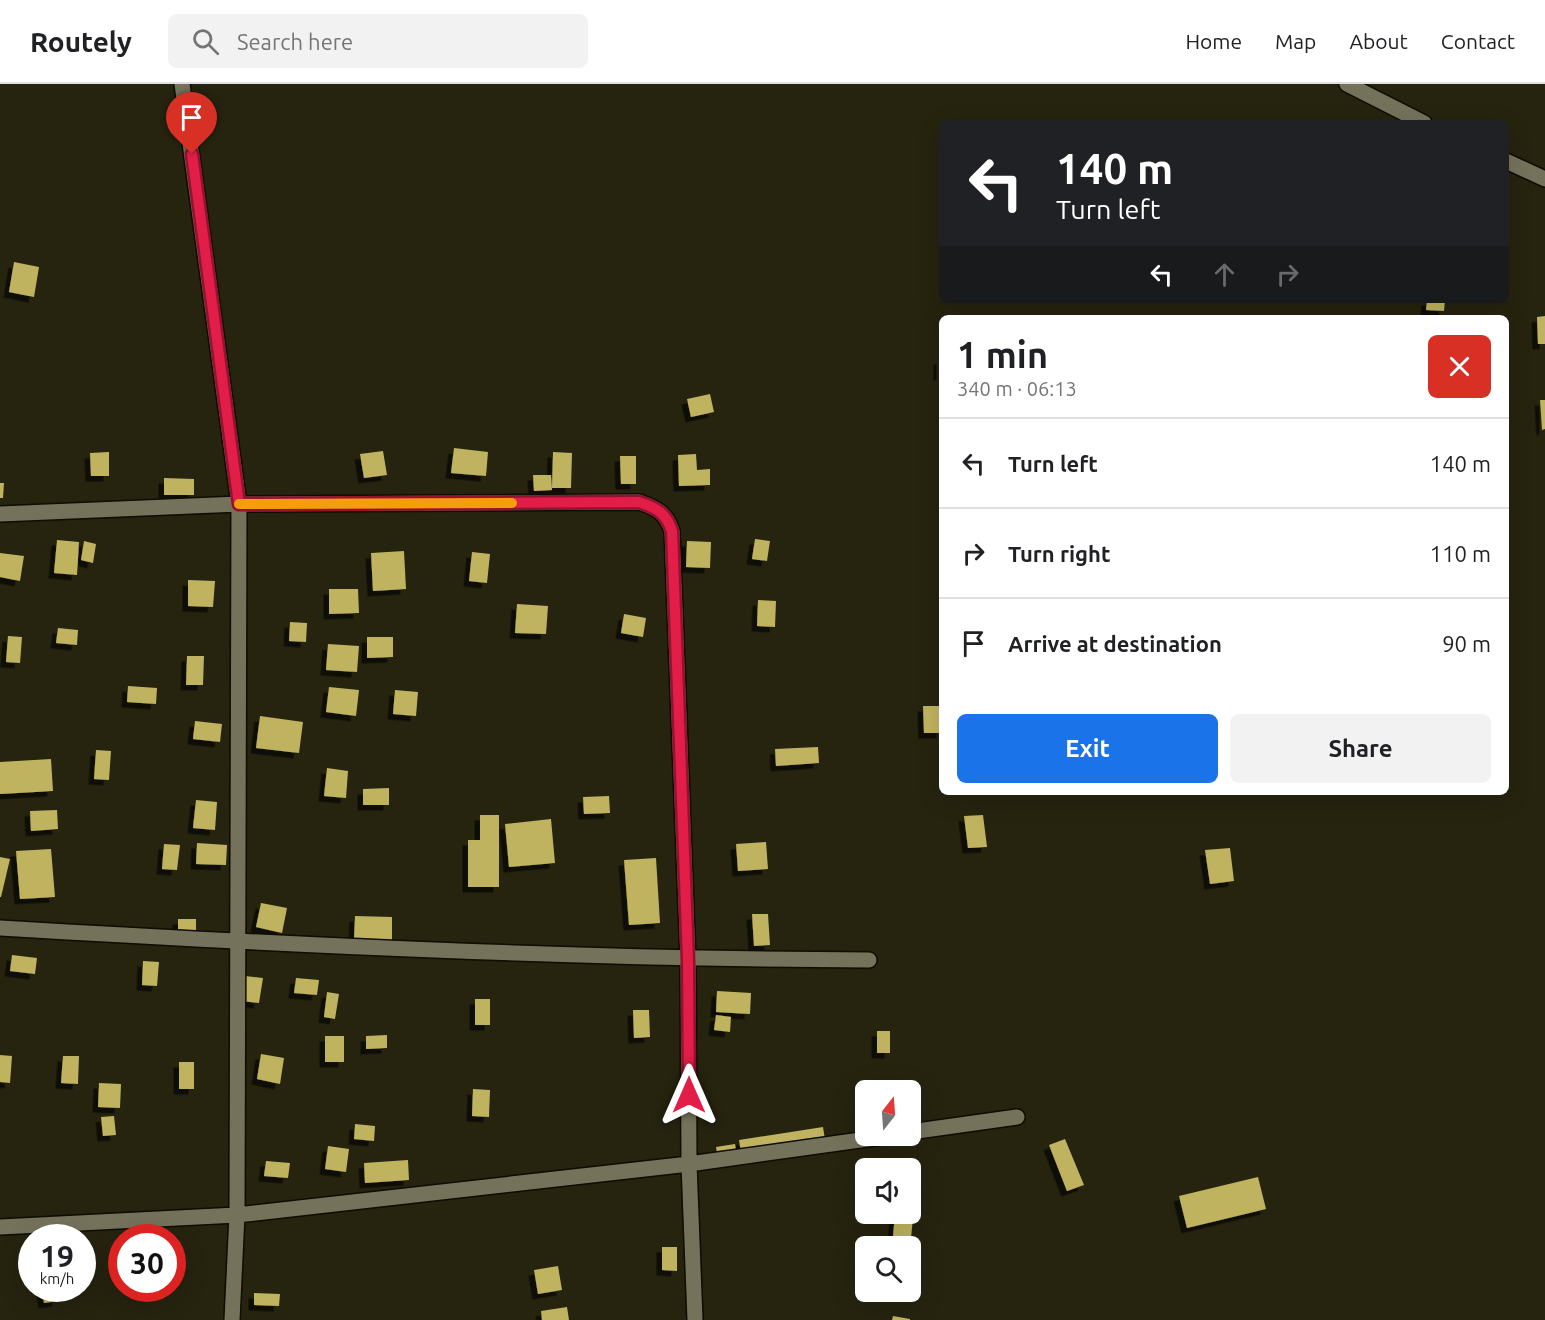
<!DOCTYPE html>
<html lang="en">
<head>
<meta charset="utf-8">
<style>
  body { margin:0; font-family:Ubuntu,sans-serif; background:#f2f2f2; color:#202124; height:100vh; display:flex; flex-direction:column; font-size:22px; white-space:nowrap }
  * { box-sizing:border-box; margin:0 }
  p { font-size:20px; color:#757577 }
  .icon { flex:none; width:33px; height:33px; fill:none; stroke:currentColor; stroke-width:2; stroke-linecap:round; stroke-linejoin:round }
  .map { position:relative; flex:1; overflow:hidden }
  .side { position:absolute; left:939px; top:231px; width:570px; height:480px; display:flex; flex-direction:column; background:#fff; border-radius:9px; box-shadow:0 6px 24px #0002 }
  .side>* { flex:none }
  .banner { position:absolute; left:939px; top:36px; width:570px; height:183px; border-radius:9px; box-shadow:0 6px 24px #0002; background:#202124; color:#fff; overflow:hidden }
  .needle { width:39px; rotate:17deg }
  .buttons { position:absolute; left:855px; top:996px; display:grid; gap:12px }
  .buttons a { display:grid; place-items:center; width:66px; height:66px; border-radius:9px; background:#fff; box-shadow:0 6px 24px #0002; font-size:30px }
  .speed { position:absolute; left:18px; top:1140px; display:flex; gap:12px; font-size:30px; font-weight:700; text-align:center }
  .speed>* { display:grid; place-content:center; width:78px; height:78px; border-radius:50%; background:#fff; box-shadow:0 6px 24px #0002; line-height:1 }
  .speed small { font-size:15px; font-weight:400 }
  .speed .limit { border:9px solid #d22; background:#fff; color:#111 }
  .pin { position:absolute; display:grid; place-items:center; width:51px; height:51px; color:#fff; margin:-62px -26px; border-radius:50% 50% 50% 0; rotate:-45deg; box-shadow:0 0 6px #0007 }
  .pin .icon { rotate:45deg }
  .me { position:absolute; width:66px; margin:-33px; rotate:0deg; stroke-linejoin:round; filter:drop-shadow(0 0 4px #0008) }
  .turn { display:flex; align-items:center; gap:21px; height:126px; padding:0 18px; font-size:27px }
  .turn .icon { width:78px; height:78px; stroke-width:2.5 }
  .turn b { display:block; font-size:42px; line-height:51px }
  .lanes { display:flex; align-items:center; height:57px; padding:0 18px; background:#0003; justify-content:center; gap:30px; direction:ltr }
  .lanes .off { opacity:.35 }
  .round { display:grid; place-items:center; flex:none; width:63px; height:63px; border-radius:9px; background:#f2f2f2 }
  .summary { display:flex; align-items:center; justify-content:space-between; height:102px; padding:0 18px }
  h1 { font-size:36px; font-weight:700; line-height:45px }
  .action { display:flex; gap:12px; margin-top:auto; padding:12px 18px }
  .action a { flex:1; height:69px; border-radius:9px; background:#1a73e8; color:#fff; font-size:24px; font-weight:700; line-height:69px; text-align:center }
  .action a+a { background:#f2f2f2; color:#202124 }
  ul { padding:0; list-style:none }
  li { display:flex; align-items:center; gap:18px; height:90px; padding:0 18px; border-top:2px solid #e0e0e0 }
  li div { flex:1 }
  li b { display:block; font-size:22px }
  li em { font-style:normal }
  header { display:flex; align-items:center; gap:36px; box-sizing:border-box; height:84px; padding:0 30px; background:#fff; border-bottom:2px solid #e0e0e0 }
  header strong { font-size:28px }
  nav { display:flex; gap:33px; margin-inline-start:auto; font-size:21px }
  .search { width:420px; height:54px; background:#f2f2f2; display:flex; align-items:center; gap:15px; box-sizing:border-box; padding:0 21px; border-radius:9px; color:#757577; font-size:22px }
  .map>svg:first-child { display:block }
  .building { fill:#c0b35f; filter:url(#shadow) }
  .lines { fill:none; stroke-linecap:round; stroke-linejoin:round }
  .minor-casing { stroke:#0f0c00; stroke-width:18 }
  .minor { stroke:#75725c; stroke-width:15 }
  .route-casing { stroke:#92132f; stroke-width:15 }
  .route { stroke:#e11d48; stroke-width:10 }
  .slow { stroke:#f59e0b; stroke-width:10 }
</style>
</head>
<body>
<header>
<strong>Routely</strong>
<div class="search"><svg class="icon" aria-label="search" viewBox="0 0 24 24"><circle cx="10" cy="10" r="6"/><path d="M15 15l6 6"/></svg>Search here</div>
<nav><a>Home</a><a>Map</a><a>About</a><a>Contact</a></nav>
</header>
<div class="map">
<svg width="1545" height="1236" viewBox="0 0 1545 1236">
  <defs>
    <filter id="shadow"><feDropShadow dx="-5.5" dy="5.5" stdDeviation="0" flood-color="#0009"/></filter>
  </defs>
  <rect width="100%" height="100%" fill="#26230f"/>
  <path class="building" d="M14 178 39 183 34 213 9 208Z
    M1427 216H1445L1444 227 1426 226Z
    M1545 232V260H1538L1537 233Z
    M939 275H942V291H939Z
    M710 310 714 328 691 333 687 315Z
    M1540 316H1545V345L1542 346Z
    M454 364 488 368 486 392 451 389Z
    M383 367 387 391 364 394 360 370Z
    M109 368V392H91L90 369Z
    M553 368 572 369 571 404H552Z
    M696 370 697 386 710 385V401L679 402 678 371Z
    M620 372H636V400H621Z
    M533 391H551L552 406 534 407Z
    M164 394 194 395V411H164Z
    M0 399H4L3 414H0Z
    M755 455 770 457 767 477 752 475Z
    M57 456 79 458 77 491 54 489Z
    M84 457 96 460 93 479 81 476Z
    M687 457 711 458 710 484 686 483Z
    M404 467 406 505 373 507 371 469Z
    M472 468 490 470 487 499 469 497Z
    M0 469 24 472 20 497 0 493Z
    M188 496 215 497 213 523 188 522Z
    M329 505H358L359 529 329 530Z
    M758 516 776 517 775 543 757 542Z
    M517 520 548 522 546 550 515 549Z
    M624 530 646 534 643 553 621 549Z
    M290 538 307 539 306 558 289 557Z
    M58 544 78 546 77 561 56 559Z
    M8 552 22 553 20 579 6 578Z
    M367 553H393V573L367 574Z
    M328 560 359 562 357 588 326 586Z
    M187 572H204L203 601H186Z
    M128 602 157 604 156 620 127 618Z
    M329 603 359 606 356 632 326 628Z
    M395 606 418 608 416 632 393 630Z
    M923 622H942V649H924Z
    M260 632 303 638 299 669 256 664Z
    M195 637 222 640 220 658 193 655Z
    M818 663 819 679 776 682 775 665Z
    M96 666 111 667 109 696 94 695Z
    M51 675 53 707 0 710V678Z
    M327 684 348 687 346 714 324 712Z
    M389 704V721H363V705Z
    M609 712 610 729 584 730 583 713Z
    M196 716 217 718 215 746 193 744Z
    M57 726 58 745 31 747 30 727Z
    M480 731H499V803H468V756H480Z
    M983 731 987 763 968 764 964 732Z
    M551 735 555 779 509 783 505 740Z
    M766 758 768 785 738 787 736 760Z
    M197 759 227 761 226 781 196 780Z
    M164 760 180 761 177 786 162 785Z
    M1230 764 1234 797 1210 800 1205 766Z
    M51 765 55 813 20 815 16 767Z
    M0 773 10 775 1 813H0Z
    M656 774 660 839 629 841 624 776Z
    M261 819 287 824 282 849 256 843Z
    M752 830H768L770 861 754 862Z
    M355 832 392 833V856L354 855Z
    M178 835H196V847H178Z
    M12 871 37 874 35 890 10 887Z
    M143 877 159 878 157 902 142 901Z
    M245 892 263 894 259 919 241 917Z
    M296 894 319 896 317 911 294 909Z
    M717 907 751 909 750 930 716 928Z
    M327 908 339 910 335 935 324 933Z
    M475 915H490V941H475Z
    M633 926H649L650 953 634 954Z
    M716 931 731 933 730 948 714 946Z
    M877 947H890V969H877Z
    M387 951V964L366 965V952Z
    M325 952H344V978H325Z
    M261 970 284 974 280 1000 257 995Z
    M0 971 12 972 10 999 0 998Z
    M63 972H79L78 1000 61 999Z
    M179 978H194V1005H179Z
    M99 999 121 1000 120 1024 98 1023Z
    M473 1005 490 1006 489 1033 472 1032Z
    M114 1032 116 1051 103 1052 101 1033Z
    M355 1040 375 1042 374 1057 354 1055Z
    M823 1043 826 1062 742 1075 739 1056Z
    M1065 1055 1084 1101 1067 1107 1049 1061Z
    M735 1060 737 1072 718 1075 716 1063Z
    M328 1062 349 1065 346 1088 325 1085Z
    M408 1076 409 1096 365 1099 364 1079Z
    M266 1077 290 1079 288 1094 264 1092Z
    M1258 1093 1266 1125 1187 1144 1179 1112Z
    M910 1124H914L911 1154 893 1152 895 1130H910Z
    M662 1163H677V1187L662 1186Z
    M558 1182 562 1206 538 1210 534 1186Z
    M42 1204H57L58 1217 44 1219Z
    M254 1209 280 1210 279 1222 254 1221Z
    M567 1223 569 1236H542L541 1227Z
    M893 1232 910 1235V1236H892Z"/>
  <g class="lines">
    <g class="minor-casing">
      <path id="minor" d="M182 0 239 420 237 1131 232 1236
        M1347 0 1424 39
        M1506 77 1545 95
        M0 430 239 420 639 418C657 424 666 429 672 447L688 876 689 1080 695 1236
        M0 844C289 861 579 875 869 876
        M910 1048 1017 1033
        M0 1143 237 1131 689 1080 889 1052"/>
    </g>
    <use href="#minor" class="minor"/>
  </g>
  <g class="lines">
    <g class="route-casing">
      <path id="route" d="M192 70 239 420 639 418C657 424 666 429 672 447L688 876 689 1011"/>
    </g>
    <use href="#route" class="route"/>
    <path class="slow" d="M239 420 512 419"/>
  </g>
</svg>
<div class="buttons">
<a><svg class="needle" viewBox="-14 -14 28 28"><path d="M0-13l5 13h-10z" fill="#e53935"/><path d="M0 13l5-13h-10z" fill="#757577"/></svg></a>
<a><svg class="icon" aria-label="sound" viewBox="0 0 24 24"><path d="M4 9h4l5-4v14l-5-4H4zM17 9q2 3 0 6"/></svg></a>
<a><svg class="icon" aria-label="search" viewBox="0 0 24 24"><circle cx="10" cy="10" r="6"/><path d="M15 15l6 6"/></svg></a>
</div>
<div class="speed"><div>19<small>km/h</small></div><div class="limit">30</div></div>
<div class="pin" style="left:192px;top:70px;background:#d93025"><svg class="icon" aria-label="arrive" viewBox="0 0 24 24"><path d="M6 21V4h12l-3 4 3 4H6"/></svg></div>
<svg class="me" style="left:689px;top:1011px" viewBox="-20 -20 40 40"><path d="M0-17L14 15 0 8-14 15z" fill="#e11d48" stroke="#fff" stroke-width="4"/></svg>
<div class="banner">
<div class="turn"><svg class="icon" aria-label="left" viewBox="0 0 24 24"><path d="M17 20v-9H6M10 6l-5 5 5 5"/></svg><div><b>140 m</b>Turn left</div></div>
<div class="lanes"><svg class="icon" aria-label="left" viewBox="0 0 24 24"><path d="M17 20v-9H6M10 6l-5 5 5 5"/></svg><svg class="icon off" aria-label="ahead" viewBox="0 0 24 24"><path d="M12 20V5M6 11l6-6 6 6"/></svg><svg class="icon off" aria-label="right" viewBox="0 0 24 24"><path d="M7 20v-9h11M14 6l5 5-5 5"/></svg></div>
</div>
<section class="side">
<div class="summary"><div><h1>1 min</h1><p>340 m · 06:13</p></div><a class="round" style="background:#d93025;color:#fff"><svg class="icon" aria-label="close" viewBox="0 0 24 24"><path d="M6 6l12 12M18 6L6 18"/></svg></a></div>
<ul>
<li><svg class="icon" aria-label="left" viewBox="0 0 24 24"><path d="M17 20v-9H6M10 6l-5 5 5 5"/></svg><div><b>Turn left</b></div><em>140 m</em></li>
<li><svg class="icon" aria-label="right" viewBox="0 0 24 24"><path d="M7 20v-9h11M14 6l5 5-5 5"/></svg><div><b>Turn right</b></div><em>110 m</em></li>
<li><svg class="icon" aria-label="arrive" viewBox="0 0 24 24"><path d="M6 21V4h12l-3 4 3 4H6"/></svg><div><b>Arrive at destination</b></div><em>90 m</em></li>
</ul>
<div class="action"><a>Exit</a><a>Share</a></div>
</section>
</div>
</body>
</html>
